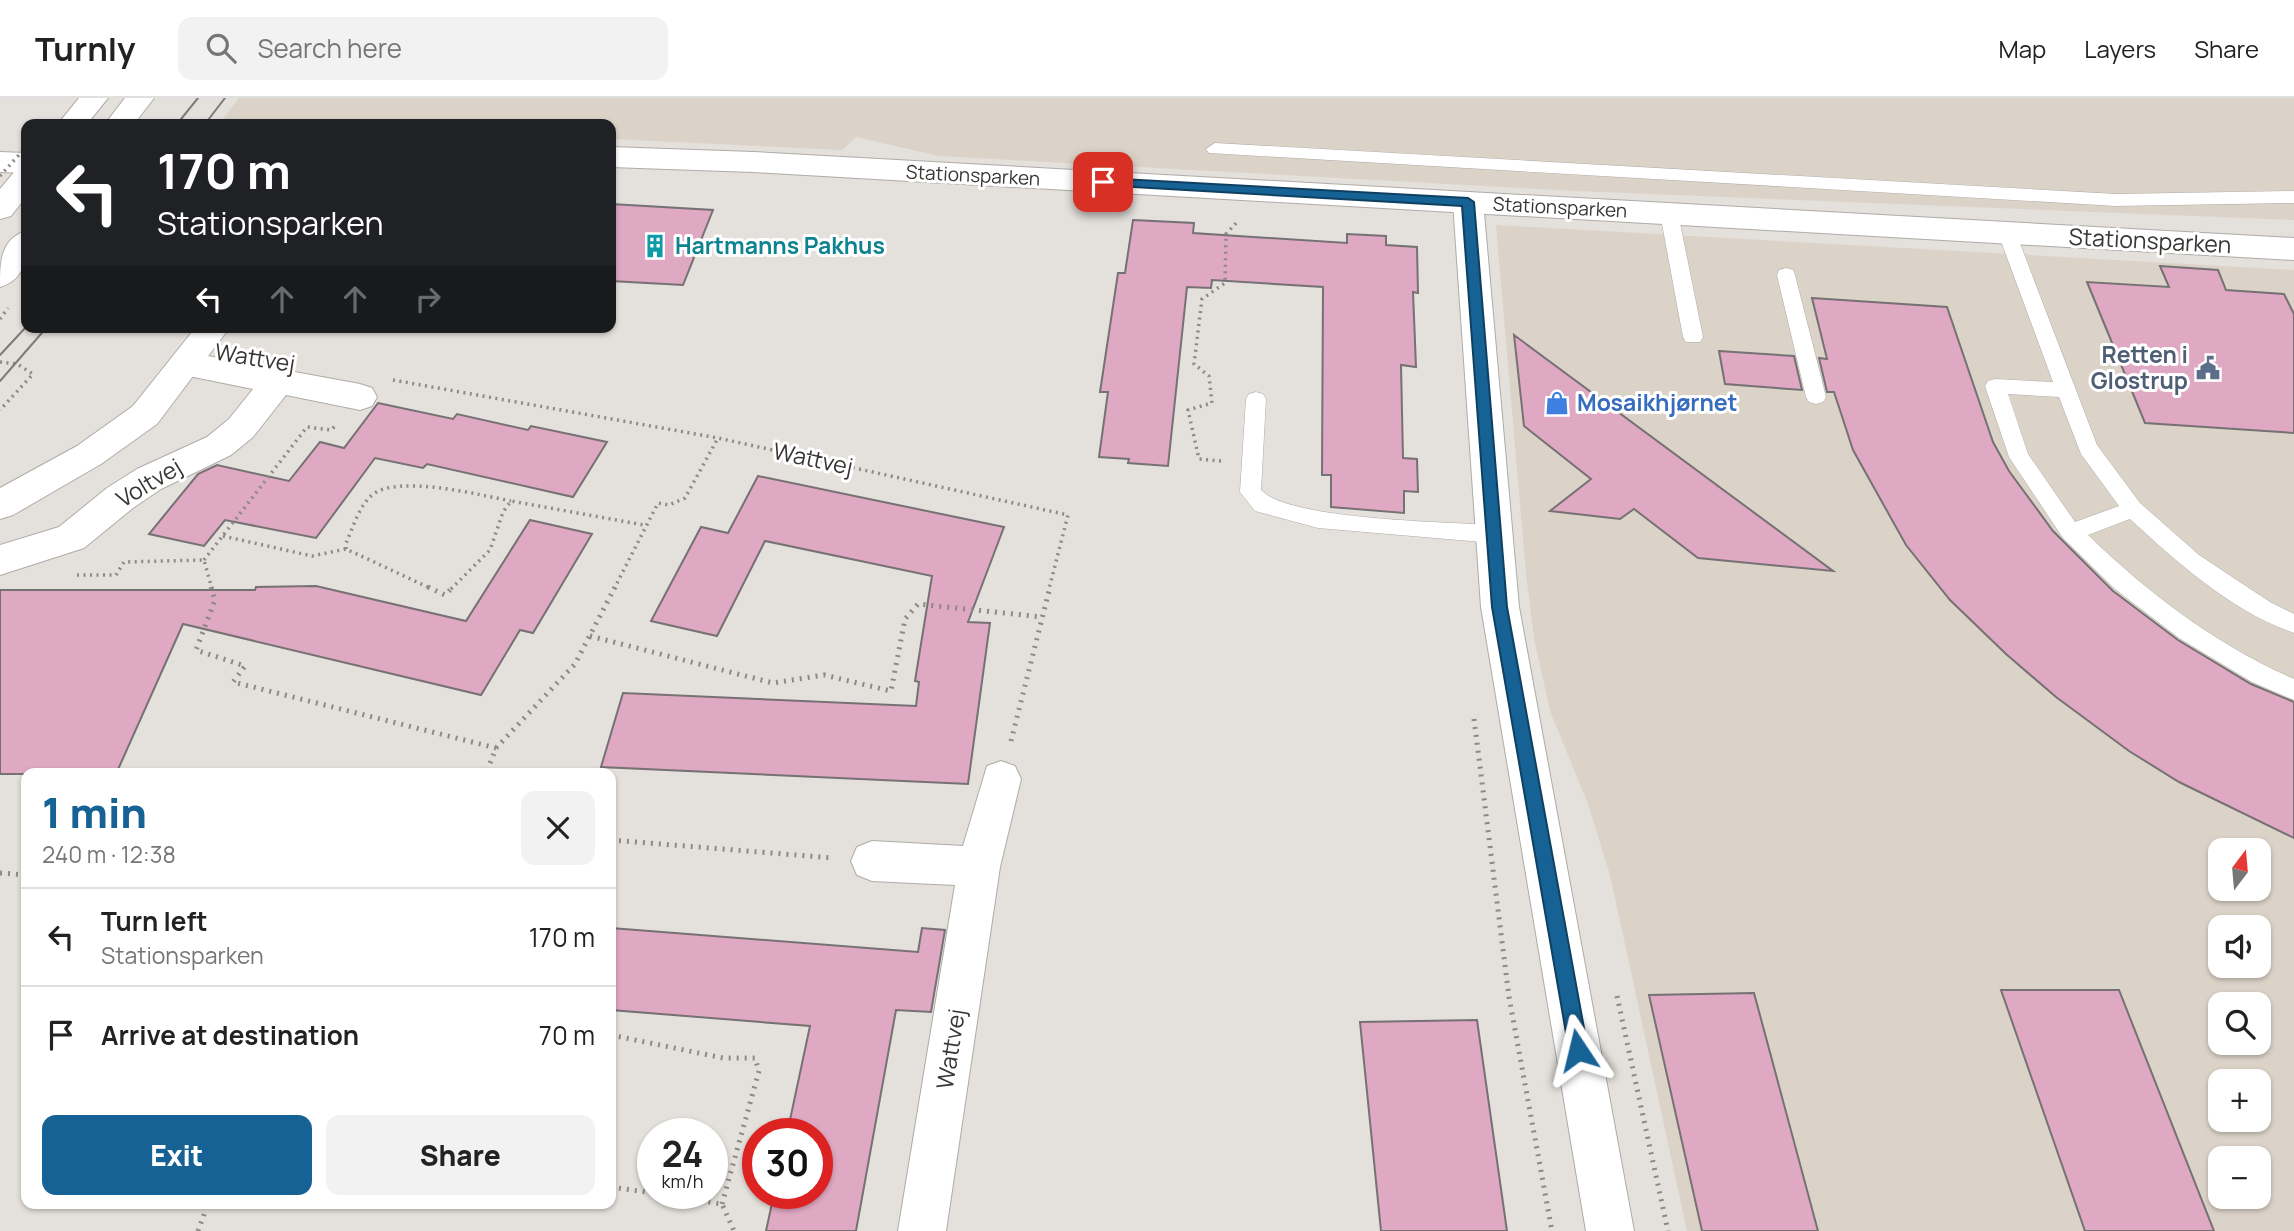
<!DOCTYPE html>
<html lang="en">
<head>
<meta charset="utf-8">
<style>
  body { margin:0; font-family:Manrope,sans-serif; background:#f2f2f2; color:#222; height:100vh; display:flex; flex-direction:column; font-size:26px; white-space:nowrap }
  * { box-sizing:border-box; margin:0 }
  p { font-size:23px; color:#767676 }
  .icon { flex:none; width:38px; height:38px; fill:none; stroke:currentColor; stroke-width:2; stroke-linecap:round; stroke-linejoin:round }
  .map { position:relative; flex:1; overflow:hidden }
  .drawer { position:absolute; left:21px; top:670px; width:595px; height:441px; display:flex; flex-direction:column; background:#fff; border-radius:14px; box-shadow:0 2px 5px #0004 }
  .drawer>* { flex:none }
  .banner { position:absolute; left:21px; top:21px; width:595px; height:214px; border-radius:14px; box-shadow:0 2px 5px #0004; background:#202124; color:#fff; overflow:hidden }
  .needle { width:46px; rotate:16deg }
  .buttons { position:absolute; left:2208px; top:740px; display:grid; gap:14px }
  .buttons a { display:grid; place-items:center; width:63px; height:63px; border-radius:14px; background:#fff; box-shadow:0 2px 5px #0004; font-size:35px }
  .speed { position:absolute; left:637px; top:1020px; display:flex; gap:14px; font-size:35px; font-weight:700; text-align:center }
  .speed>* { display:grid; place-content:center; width:91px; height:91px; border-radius:50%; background:#fff; box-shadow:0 2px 5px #0004; line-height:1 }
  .speed small { font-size:18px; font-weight:400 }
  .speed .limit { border:10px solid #d22; background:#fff; color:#111 }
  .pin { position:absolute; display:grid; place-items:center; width:60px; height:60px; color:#fff; margin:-30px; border-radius:14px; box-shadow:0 4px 10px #0006 }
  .me { position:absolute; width:77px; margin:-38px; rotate:350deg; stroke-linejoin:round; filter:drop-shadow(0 0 5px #0008) }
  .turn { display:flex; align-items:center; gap:24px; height:147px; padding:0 21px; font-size:32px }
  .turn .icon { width:91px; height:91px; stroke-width:2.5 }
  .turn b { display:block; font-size:49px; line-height:60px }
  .lanes { display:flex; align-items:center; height:66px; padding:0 21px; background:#0003; justify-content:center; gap:35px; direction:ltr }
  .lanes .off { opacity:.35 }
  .round { display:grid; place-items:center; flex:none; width:74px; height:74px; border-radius:14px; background:#f2f2f2 }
  .summary { display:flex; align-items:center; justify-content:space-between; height:119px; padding:0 21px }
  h1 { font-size:42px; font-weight:800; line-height:52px; color:#176295 }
  .cta { display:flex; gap:14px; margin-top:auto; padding:14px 21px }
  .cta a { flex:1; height:80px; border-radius:14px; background:#176295; color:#fff; font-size:28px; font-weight:800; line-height:80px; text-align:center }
  .cta a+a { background:#f2f2f2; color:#222 }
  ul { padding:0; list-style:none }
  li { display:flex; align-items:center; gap:21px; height:98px; padding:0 21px; border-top:2px solid #e0e0e0 }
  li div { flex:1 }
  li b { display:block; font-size:26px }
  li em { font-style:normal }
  header { display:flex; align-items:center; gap:42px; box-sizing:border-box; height:98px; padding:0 35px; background:#fff; border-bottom:2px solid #e0e0e0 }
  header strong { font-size:33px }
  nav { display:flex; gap:38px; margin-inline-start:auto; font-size:24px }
  .search { width:490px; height:63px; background:#f2f2f2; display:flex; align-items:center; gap:18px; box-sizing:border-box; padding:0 24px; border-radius:14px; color:#767676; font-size:26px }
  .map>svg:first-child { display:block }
  .built { fill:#dcd3c8; fill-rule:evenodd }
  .building { fill:#dfa8c3; stroke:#767173; stroke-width:2 }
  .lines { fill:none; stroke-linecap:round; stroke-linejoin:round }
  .lane-casing { stroke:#afaba7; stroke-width:1 }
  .street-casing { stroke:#afaba7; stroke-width:2 }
  .secondary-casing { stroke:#afaba7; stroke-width:2 }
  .primary-casing { stroke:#afaba7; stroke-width:2 }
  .path-far1 { stroke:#8c8986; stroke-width:3.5; stroke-dasharray:2 4.5; stroke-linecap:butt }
  .path { stroke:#8c8986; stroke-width:5; stroke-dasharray:2 6; stroke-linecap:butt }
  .lane { fill:#fff; fill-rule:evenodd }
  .street { fill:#fff; fill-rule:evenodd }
  .secondary { fill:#fff; fill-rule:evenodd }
  .primary { fill:#fff; fill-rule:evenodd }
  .tram { stroke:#7d7a77; stroke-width:2 }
  .path-bridge { stroke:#8c8986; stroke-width:3.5; stroke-dasharray:2 4.5; stroke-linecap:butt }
  .route { fill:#176295; stroke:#0f4061; stroke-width:2 }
  .labels { text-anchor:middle; stroke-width:6; stroke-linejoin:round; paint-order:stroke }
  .far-street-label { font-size:19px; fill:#383634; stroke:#fff }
  .street-label { font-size:23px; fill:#383634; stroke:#fff }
  .culture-label { font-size:23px; font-weight:bold; fill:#0d838f; stroke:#fff; text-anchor:start }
  .service-label { font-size:23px; font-weight:bold; fill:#4e5e75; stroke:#fff; text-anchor:end }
  .shop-label { font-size:23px; font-weight:bold; fill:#366cbe; stroke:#fff; text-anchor:start }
</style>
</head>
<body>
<header>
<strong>Turnly</strong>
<div class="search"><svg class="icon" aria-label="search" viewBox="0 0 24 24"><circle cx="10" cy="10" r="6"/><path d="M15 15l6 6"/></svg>Search here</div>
<nav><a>Map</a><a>Layers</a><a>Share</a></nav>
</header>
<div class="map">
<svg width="2294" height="1133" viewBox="0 0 2294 1133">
  <rect width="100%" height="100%" fill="#e4e0db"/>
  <path class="built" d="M239 0H2294V122L1576 93 939 58 856 39 842 52 611 41V26H219Z
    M1496 127 2294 172V1133H1687L1610 777 1588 706 1550 613 1534 540 1526 476ZM2221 752H2259V791H2221ZM2221 830H2259V868H2221ZM2221 906H2259V945H2221ZM2221 984H2259V1022H2221ZM2221 1060H2259V1099H2221Z"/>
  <path class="building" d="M611 106 713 112 683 187 611 183Z
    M1133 122 1194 125 1193 135 1347 145V136L1386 138V147L1417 149 1418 195 1413 194 1416 269 1401 267 1403 360 1417 361 1418 394 1404 393V415L1331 409V377H1322L1323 189 1212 182 1211 190 1187 189 1168 368 1128 365 1129 361 1099 359 1108 294H1100L1118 175H1125Z
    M2160 168 2218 172 2226 192 2284 196 2294 216V335L2145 325 2087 184 2169 189Z
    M1812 200 1947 209 1993 344 2009 373 2053 433 2113 493 2178 542 2251 586 2294 604V740L2179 684 2129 653 2056 599 2006 556 1950 502 1906 447 1853 352 1834 294H1827L1819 260 1827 261Z
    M1514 237 1833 473 1698 460 1634 411 1620 421 1550 413 1591 381 1524 328Z
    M1719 253 1794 258 1802 292 1725 286Z
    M378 305 453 321 457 316 528 332 531 328 607 344 573 399 427 366 423 370 375 360 316 440 225 422 204 448 149 436 198 376 217 367 289 383 320 344 344 350Z
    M758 378 1004 429 968 524 990 525 968 686 601 669 623 595 916 608 919 584 915 583 932 478 765 443 717 538 651 523 701 429 728 435Z
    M530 422 592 436 533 535 520 532 481 597 183 526 116 676H0V492H255L256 489 316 488 466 523Z
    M611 830 918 854 922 830 945 832 931 914 896 912 856 1133H766L774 1096H817V1036H787L810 928 611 912Z
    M2001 892H2119L2214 1133H2085Z
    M1754 895 1818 1133H1702L1649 897Z
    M1477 922 1507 1133H1381L1360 924Z"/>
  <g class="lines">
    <g class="lane-casing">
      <path id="lane" d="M1215 45 2116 96 2294 93V105L2116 108 1209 55 1206 51Z
        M1669 109 1678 115 1703 239 1700 244H1686L1683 239 1660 115Z
        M2007 129 2013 131 2016 135 2097 347 2140 405 2199 457 2270 504 2294 516V535C2231 513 2178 465 2130 421L2088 437C2148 495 2216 547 2294 581V602L2252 584 2179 540 2115 491 2063 440 2009 359 1985 288 1988 283 1995 281 2053 284 1998 135 2001 131ZM2008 296 2059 299 2081 356 2119 408 2075 424 2028 356Z
        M1786 170 1793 172 1795 177 1826 299 1823 304 1816 306 1809 304 1806 299 1777 177 1779 172Z
        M1256 294 1263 296 1266 301 1261 392C1289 422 1447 424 1494 427L1502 430 1505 436 1502 442 1494 445 1318 430 1255 413 1240 394 1246 301 1249 296Z"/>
    </g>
    <g class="street-casing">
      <path id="street" d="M1468 94 1479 97 1483 104 1519 509 1634 1133H1586L1481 509 1453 104 1457 97Z
        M186 254 360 286 372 290 377 299 372 308 360 312 286 297 253 339 231 357 161 391 133 410 84 450 0 477V447L59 429 107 390 137 371 207 339 229 321 253 291 174 275 169 266 174 257Z
        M1001 663 1015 668 1021 681 1000 769 946 1133H898L955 787 872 783 857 777 851 763 857 749 872 743 963 748 987 668Z"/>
    </g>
    <g class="secondary-casing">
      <path id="secondary" d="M611 49 753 54 2294 140V162L753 74 611 69Z
        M0 54 26 55V75L0 74Z
        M196 229H230L157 326 101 366 89 370 77 366 72 357 77 348 133 308Z"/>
    </g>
    <g class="primary-casing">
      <path id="primary" d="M79 0H108L87 26H58Z
        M125 0H154L134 26H105Z
        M26 70V99L11 118 0 121V91L15 73Z
        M26 133C27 157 27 181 0 189 0 165 0 141 26 133Z
        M89 344 101 348 106 357 101 366 13 417 0 421V390L77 348Z"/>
    </g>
    <path class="path-far1" d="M0 221 8 210
      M0 264 17 266 33 276 0 312
      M393 282 718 340 1068 417 1049 491
      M1221 363 1199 361 1188 312 1212 305 1209 278 1194 266 1202 201 1225 185 1226 136 1237 124
      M223 438 312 458 346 451 432 491
      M346 451V445C353 430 359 408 372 397 397 376 480 397 511 403
      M204 462 307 329 331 332 335 328
      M77 477H116L124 464 204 462 212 491
      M451 491 490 452 503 414 511 403 644 427
      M614 491 658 405 669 407 685 400 718 340"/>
    <path class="path" d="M211 489 215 502 196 552 245 568 233 584 496 650 486 676
      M428 489 445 497 453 489
      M590 538 773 585 824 577 891 593 905 521 918 506 1042 519
      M1474 621 1509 899 1552 1133
      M1011 643 1050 489
      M496 650 575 566 615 489
      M611 742 833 760
      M0 775 26 777
      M1617 898 1668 1133
      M611 937 723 960H755L759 973 722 1106
      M611 1089 653 1095
      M653 1096 722 1106 734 1133
      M198 1133 208 1106"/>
    <use href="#lane" class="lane"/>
    <use href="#street" class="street"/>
    <use href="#secondary" class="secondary"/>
    <use href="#primary" class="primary"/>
    <path class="tram" d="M177 26 198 0
      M205 26 225 0
      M0 257 26 229
      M0 283 47 229"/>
    <path class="path-bridge" d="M0 78 26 49"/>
  </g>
  <path class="route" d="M1103 80 1468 100 1474 104 1507 509 1588 952 1585 959 1578 962 1572 959 1569 952 1492 509 1462 108 1099 87 1097 84Z"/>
  <defs>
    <g id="building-bare" transform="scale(1.89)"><path d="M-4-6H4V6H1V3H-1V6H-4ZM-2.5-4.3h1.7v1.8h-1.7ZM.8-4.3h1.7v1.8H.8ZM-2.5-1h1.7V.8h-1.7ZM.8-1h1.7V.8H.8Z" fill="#0f9aa8" stroke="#fff" stroke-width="2.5" paint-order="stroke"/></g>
    <g id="civic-bare" transform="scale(1.89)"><path d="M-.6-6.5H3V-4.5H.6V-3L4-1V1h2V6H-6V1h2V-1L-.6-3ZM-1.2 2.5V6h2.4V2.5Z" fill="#5c6f8a" stroke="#fff" stroke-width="2.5" paint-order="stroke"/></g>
    <g id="shop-bare" transform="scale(1.89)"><path d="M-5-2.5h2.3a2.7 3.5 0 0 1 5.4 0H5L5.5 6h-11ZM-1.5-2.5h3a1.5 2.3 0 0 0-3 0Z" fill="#3f7fe0" stroke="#fff" stroke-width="2.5" paint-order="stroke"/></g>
  </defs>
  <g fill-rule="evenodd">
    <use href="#building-bare" x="655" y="148"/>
    <use href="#civic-bare" x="2208" y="270"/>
    <use href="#shop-bare" x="1557" y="305"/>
  </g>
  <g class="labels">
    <g class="far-street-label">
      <text transform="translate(973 77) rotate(3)" y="7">Stationsparken</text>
      <text transform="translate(1560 109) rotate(3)" y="7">Stationsparken</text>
    </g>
    <g class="street-label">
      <text transform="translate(2150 143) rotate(3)" y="8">Stationsparken</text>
      <text transform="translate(255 260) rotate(9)" y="8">Wattvej</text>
      <text transform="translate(813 361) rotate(12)" y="8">Wattvej</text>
      <text transform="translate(149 385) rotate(-31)" y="8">Voltvej</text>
      <text transform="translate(951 951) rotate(-81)" y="8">Wattvej</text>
    </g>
    <g class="culture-label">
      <text x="675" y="156">Hartmanns Pakhus</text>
    </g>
    <g class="service-label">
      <text x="2188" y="265">Retten i<tspan x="2188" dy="26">Glostrup</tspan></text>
    </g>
    <g class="shop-label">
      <text x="1577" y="313">Mosaikhjørnet</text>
    </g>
  </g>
</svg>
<div class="buttons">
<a><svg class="needle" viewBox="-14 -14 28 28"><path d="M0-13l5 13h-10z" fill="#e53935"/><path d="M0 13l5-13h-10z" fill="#767676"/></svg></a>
<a><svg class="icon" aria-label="sound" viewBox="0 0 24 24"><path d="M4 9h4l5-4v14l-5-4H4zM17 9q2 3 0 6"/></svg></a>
<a><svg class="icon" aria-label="search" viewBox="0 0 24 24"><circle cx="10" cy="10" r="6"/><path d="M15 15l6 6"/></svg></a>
<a>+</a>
<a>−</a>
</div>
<div class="speed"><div>24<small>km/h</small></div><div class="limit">30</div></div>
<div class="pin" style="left:1103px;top:84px;background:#d93025"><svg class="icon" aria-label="arrive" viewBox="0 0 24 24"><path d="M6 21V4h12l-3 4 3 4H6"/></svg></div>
<svg class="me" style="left:1578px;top:952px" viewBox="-20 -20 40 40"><path d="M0-17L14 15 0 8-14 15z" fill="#176295" stroke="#fff" stroke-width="4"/></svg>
<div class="banner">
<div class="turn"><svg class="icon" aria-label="left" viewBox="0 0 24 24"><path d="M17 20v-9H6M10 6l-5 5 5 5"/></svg><div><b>170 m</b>Stationsparken</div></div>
<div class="lanes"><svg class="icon" aria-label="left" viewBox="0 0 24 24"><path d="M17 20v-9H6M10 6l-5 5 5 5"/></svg><svg class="icon off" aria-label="ahead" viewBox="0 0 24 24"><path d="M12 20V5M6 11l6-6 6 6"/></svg><svg class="icon off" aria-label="ahead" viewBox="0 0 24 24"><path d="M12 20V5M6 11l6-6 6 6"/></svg><svg class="icon off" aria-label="right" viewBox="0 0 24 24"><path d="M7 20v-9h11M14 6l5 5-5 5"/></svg></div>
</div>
<section class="drawer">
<div class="summary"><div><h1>1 min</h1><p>240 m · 12:38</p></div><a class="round"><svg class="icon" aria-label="close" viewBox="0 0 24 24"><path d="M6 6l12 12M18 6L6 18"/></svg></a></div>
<ul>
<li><svg class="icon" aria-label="left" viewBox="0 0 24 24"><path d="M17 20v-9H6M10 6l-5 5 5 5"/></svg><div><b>Turn left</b><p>Stationsparken</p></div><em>170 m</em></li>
<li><svg class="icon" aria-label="arrive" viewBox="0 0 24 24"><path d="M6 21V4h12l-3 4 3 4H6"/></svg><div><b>Arrive at destination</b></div><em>70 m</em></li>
</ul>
<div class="cta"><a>Exit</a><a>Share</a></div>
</section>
</div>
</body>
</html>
